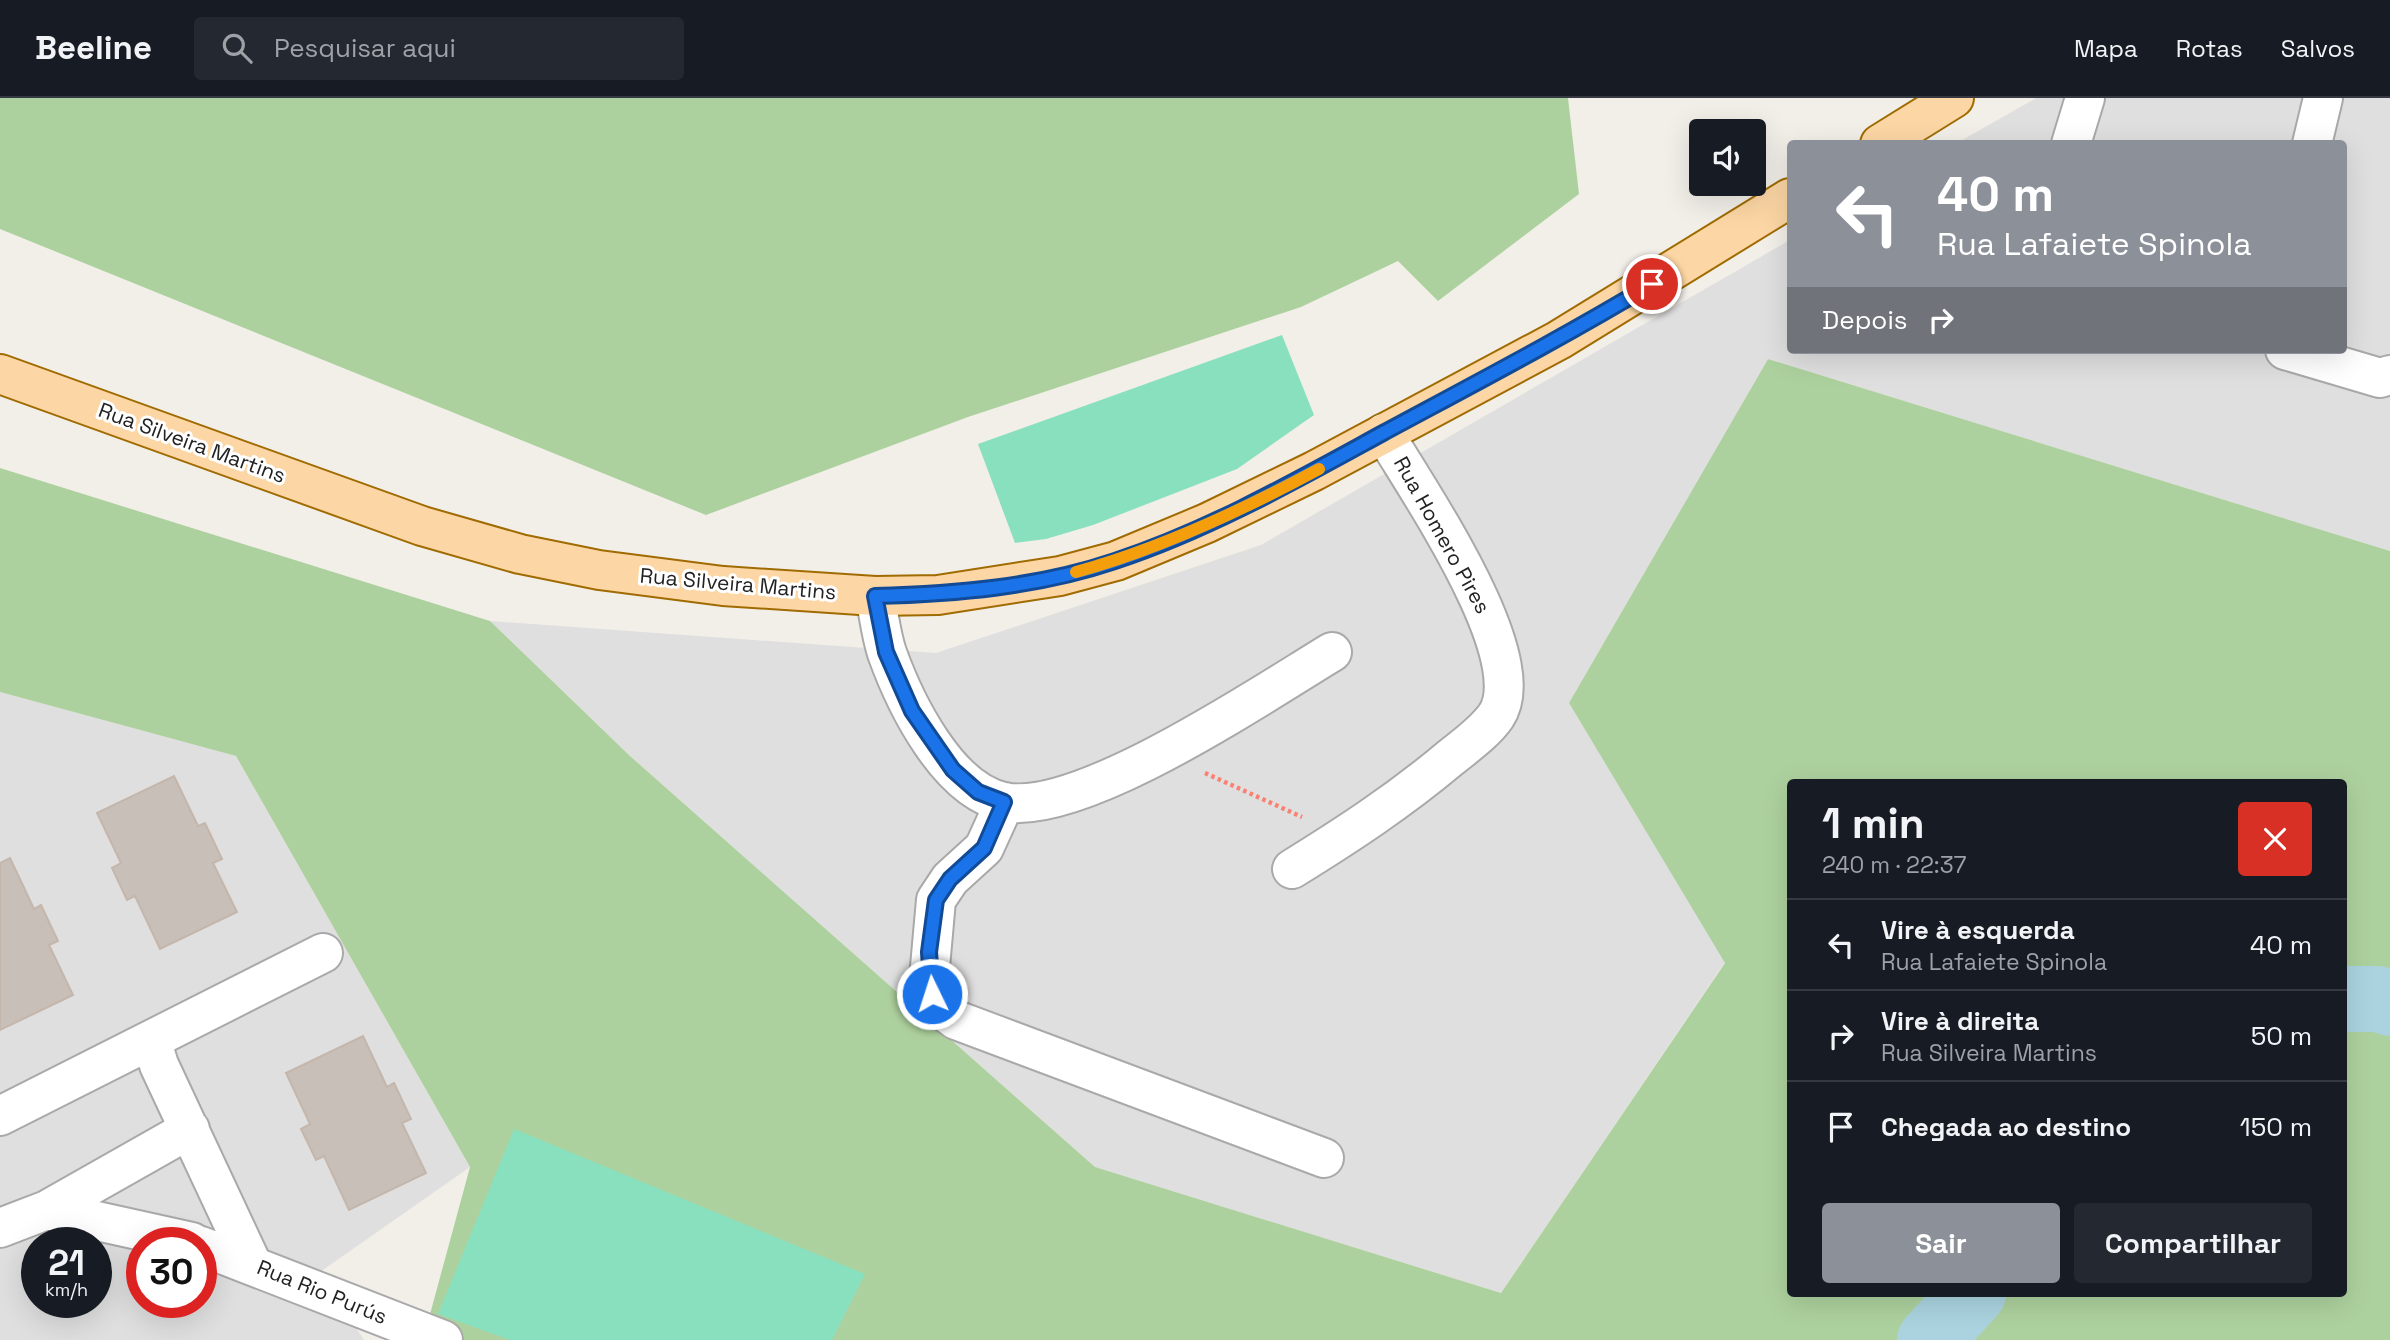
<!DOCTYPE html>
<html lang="pt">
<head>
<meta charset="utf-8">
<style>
  body { margin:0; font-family:"Space Grotesk",sans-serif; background:#242831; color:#f1f3f6; height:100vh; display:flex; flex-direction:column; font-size:26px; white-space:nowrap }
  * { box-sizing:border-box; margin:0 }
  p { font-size:23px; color:#9ea1a6 }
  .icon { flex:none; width:38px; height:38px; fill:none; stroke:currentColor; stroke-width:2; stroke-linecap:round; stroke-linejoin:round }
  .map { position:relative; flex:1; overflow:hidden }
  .drawer { position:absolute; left:1787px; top:681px; width:560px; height:518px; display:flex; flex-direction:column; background:#171b24; border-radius:7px; box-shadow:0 7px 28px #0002 }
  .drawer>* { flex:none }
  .banner { position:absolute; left:1787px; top:42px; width:560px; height:214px; border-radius:7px; box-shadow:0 7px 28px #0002; background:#8c9099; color:#fff; overflow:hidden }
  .fabs { position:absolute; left:1689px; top:21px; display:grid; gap:14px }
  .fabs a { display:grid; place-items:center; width:77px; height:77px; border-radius:7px; background:#171b24; box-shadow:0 7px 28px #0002; font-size:35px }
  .speed { position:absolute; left:21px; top:1129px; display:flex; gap:14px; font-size:35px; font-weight:700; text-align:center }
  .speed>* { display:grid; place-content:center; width:91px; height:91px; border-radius:50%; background:#171b24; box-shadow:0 7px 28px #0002; line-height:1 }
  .speed small { font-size:18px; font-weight:400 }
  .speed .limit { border:10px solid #d22; background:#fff; color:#111 }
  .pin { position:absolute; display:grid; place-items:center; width:60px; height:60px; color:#fff; margin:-30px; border:4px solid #fff; border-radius:50%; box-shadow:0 2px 7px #0007 }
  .me { position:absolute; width:77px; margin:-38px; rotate:356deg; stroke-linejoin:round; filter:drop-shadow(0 0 5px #0008) }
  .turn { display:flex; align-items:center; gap:24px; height:147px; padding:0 35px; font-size:32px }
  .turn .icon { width:91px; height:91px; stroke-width:2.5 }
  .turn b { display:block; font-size:49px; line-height:60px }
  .then { display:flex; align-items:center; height:66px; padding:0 35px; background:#0003; gap:14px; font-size:26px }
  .round { display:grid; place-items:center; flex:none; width:74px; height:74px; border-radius:7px; background:#242831 }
  .headline { display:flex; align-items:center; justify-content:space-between; height:119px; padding:0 35px }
  h1 { font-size:42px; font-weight:700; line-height:52px }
  .cta { display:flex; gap:14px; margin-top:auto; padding:14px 35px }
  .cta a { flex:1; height:80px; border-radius:7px; background:#8c9099; color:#fff; font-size:28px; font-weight:700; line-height:80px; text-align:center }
  .cta a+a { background:#242831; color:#f1f3f6 }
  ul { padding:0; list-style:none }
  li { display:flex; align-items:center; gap:21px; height:91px; padding:0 35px; border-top:2px solid #363941 }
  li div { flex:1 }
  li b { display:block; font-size:26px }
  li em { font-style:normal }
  header { display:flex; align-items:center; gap:42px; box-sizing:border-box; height:98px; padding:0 35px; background:#171b24; border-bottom:2px solid #363941 }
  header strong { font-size:33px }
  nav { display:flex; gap:38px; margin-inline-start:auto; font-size:24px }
  .search { width:490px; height:63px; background:#242831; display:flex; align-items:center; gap:18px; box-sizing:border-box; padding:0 24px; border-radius:7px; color:#9ea1a6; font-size:26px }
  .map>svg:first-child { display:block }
  .residential { fill:#e0dfdf; fill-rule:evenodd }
  .forest { fill:#add19e; fill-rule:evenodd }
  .pitch { fill:#88e0be }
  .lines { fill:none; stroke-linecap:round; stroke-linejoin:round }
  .river { stroke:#aad3df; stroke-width:66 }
  .building { fill:#c7bfb8; stroke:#c4b6ab; stroke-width:2 }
  .minor-casing { stroke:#a9a9a9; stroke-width:42 }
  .major-casing { stroke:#a06b00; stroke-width:42 }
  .path { stroke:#fa8072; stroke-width:4.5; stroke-dasharray:3.5 3.5; stroke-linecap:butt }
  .minor { stroke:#fff; stroke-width:38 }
  .major { stroke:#fcd6a4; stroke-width:38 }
  .route-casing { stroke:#114b97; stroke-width:18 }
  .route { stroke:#1a73e8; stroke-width:12 }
  .slow { stroke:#f59e0b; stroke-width:12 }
  .labels { text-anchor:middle; stroke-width:6; stroke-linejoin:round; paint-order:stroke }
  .street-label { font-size:21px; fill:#222; stroke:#fff }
</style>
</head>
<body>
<header>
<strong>Beeline</strong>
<div class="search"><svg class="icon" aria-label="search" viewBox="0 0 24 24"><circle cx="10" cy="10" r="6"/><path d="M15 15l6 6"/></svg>Pesquisar aqui</div>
<nav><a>Mapa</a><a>Rotas</a><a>Salvos</a></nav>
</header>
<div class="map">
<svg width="2390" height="1242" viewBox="0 0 2390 1242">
  <rect width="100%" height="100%" fill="#f2efe9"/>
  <path class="residential" d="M2036 0H2390V453L1768 261 1569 605 1725 864 1501 1195 1095 1069 630 658 490 523 936 555 1261 447 1790 142V252H2343V46L1957 45Z
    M0 594 236 658 470 1069 320 1174 364 1242H0ZM37 1144H96V1204H37ZM142 1144H201V1204H142Z"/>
  <path class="forest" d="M0 0H1568L1579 96 1438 203 1398 163 1301 209 968 319 706 417 0 131Z
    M1768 261 2390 453V1242H423L470 1069 236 658 0 594V370L490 523 630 658 1095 1069 1501 1195 1725 865 1569 605ZM1790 684H2343V1195H1790Z"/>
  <path class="pitch" d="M1282 237 1314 317 1237 371 1093 427 1046 441 1015 445 978 346Z
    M514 1031 865 1176 832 1242H510L438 1216Z"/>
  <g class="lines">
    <path class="river" d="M2343 901H2378L2390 905
      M1930 1242 1973 1195"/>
  </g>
  <path class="building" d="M174 678 198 728 205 725 222 761 213 765 237 814 160 851 135 798 127 802 112 770 121 765 97 715Z
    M10 760 34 811 41 807 58 843 49 847 73 897 0 932V765Z
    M363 938 387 989 394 985 411 1021 402 1025 426 1075 349 1112 324 1058 316 1062 301 1031 310 1026 286 975Z"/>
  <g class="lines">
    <g class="minor-casing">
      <path id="minor" d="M2071 46 2085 0
        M2312 46 2323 0
        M2285 252 2380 280 2390 277
        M875 498C879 517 881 537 887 555 905 605 947 692 1004 704 1081 719 1264 595 1332 554
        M1005 704 984 750 950 781 936 802 929 880 932 896 940 910 956 922 1324 1060
        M1292 771C1347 737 1399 703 1449 661 1465 648 1484 635 1496 618 1535 560 1416 390 1384 335
        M152 944 159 967 252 1166
        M0 1018 323 855
        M47 1112 190 1031
        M0 1130 47 1112 192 1144
        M201 1148 443 1242"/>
    </g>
    <g class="major-casing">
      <path id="major" d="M1880 46 1954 0
        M0 276 422 428 520 456 599 472 723 488 875 498 938 497 1060 478 1116 463 1207 425 1314 373 1559 242 1790 100"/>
    </g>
    <path class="path" d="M1205 675 1302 719"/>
    <use href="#minor" class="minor"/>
    <use href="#major" class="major"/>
  </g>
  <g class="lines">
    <g class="route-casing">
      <path id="route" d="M932 896 929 854 936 802 950 781 984 750 1004 704 978 694 953 672 912 613 886 554 875 498C956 496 1038 489 1115 463 1209 432 1297 382 1383 335 1474 286 1564 239 1652 186"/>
    </g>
    <use href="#route" class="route"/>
    <path class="slow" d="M1076 474C1160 451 1243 412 1319 371"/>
  </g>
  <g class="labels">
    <g class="street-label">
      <text transform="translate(192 345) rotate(20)" y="7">Rua Silveira Martins</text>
      <text transform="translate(1442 437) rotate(61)" y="7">Rua Homero Pires</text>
      <text transform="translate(738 486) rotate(5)" y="7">Rua Silveira Martins</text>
      <text transform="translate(322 1194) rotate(22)" y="7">Rua Rio Purús</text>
    </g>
  </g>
</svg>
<div class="fabs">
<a><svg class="icon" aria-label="sound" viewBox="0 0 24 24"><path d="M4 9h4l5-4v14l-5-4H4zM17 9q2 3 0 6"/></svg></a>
</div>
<div class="speed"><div>21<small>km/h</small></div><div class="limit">30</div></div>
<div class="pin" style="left:1652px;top:186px;background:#d93025"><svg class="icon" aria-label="arrive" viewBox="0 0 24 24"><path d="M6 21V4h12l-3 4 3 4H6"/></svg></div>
<svg class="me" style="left:932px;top:896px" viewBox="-20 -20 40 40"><circle r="17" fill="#1a73e8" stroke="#fff" stroke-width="3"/><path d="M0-11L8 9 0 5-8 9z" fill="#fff"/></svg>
<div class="banner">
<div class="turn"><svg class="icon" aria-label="left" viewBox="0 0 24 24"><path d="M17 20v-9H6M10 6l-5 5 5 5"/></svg><div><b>40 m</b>Rua Lafaiete Spinola</div></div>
<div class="then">Depois<svg class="icon" aria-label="right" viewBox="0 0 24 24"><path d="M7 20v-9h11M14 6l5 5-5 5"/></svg></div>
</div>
<section class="drawer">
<div class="headline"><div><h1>1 min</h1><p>240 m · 22:37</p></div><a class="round" style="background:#d93025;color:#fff"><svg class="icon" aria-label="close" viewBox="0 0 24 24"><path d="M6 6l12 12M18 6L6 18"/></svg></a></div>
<ul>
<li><svg class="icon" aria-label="left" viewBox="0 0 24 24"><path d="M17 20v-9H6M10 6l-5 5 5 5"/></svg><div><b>Vire à esquerda</b><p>Rua Lafaiete Spinola</p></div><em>40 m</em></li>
<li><svg class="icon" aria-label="right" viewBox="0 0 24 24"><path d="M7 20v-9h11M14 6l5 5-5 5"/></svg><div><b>Vire à direita</b><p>Rua Silveira Martins</p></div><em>50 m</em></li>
<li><svg class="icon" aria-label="arrive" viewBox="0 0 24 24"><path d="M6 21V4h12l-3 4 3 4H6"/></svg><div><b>Chegada ao destino</b></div><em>150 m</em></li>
</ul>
<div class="cta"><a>Sair</a><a>Compartilhar</a></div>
</section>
</div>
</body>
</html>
